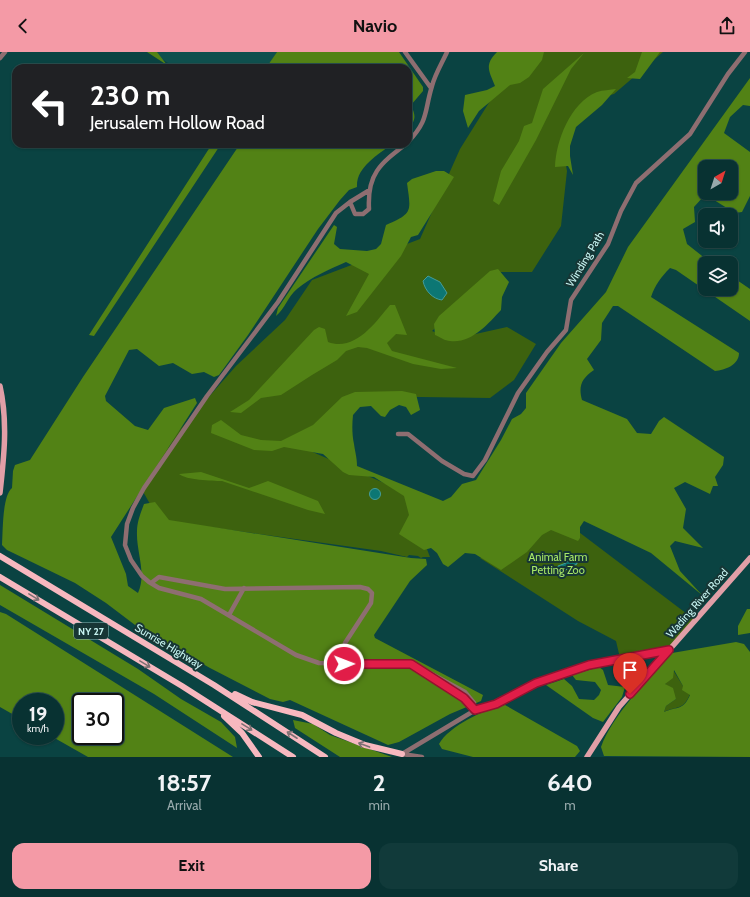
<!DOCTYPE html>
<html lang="en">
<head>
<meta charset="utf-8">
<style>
  body { margin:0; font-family:Cabin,sans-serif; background:#113a3a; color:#f1f3f6; height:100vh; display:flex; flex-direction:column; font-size:15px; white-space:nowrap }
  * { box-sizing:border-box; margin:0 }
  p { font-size:13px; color:#98aaac }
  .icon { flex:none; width:22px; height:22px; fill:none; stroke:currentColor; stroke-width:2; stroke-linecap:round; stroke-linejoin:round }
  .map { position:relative; height:705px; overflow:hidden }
  .side { display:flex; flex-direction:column; background:#083232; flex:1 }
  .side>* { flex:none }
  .guide { position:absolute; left:12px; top:12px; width:400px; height:84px; border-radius:12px; box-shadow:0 1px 3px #0004,0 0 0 1px #294d4d; background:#202124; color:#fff; overflow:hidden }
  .needle { width:26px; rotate:39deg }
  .buttons { position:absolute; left:698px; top:108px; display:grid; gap:8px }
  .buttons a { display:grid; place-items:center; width:40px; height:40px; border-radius:8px; background:#083232; box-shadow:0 1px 3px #0004,0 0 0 1px #294d4d; font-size:20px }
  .speed { position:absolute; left:12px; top:641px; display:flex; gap:8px; font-size:20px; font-weight:700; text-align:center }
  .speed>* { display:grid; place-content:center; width:52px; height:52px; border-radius:50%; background:#083232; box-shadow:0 1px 3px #0004,0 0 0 1px #294d4d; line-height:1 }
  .speed small { font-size:10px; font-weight:400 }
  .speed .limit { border:2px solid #111; border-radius:6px; background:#fff; color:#111 }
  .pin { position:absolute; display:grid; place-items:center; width:34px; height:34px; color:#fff; margin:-41px -17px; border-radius:50% 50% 50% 0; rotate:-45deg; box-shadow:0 0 4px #0007 }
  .pin .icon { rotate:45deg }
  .me { position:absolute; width:44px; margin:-22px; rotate:89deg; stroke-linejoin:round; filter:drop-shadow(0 0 3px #0008) }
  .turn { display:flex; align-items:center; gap:14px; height:84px; padding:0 12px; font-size:18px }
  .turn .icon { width:52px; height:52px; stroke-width:2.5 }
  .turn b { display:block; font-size:28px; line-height:34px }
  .eta { display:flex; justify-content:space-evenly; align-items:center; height:68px; text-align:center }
  .eta b { font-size:24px; font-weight:700; line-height:28px }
  .primary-button { display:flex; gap:8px; margin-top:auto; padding:8px 12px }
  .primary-button a { flex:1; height:46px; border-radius:12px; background:#f49aa6; color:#111; font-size:16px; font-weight:700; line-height:46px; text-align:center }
  .primary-button a+a { background:#113a3a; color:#f1f3f6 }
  header { display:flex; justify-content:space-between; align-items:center; height:52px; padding:0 12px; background:#f49aa6; color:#111; font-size:18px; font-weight:700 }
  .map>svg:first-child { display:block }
  .built { fill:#0f504e }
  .green { fill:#3d620e }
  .forest { fill:#528215; fill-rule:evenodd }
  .water { fill:#0c7774; stroke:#449c9a }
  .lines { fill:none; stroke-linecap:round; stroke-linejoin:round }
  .minor { stroke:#8e6e71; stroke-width:4.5 }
  .major { stroke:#e19fa7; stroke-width:5.5 }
  .highway { stroke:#f7b8bf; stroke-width:6 }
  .oneway { stroke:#7c7073 }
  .route-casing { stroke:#92132f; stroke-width:10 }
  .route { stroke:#e11d48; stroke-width:7 }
  .labels { text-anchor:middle; stroke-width:4; stroke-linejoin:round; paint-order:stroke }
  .shield { fill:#173635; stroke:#92bbb9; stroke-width:1 }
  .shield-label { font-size:10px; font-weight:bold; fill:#c7f4f1 }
  .street-label { font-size:11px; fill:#c7f4f1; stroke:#173635 }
  .park-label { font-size:11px; fill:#a8e868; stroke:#173635 }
</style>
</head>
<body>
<header><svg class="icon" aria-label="back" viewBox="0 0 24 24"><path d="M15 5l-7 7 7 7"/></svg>Navio<svg class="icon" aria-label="share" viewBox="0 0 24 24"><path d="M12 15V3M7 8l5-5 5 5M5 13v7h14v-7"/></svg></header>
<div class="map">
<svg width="750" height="705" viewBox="0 0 750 705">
  <rect width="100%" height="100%" fill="#0a4342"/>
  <path class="built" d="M151 0H277L267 16H176Z"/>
  <path class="green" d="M542 0H663L614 42 587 49 561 87 567 119 561 174 532 220H497L432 279 453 287 507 275 536 292 514 328 490 346 351 344 301 395 405 440 430 505H423L421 506 418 504 409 503 407 505 381 499 159 468 141 436 152 412 169 395 178 380 236 314 285 268 312 228 420 187 460 97 495 41Z
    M559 465 695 568 670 598 620 606 616 589 578 569 480 506Z
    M673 618 683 634 690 642C683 659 678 653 664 660L666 654 676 647 665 632Z"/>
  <path class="forest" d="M147 0H157L167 13Z
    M277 0H399L423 35V39L411 53C416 64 416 68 408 78V16H266Z
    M497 0H544L542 8 529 25 520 31 510 33 479 59 468 76 463 59 465 43 487 38 495 34C489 19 484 13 497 0Z
    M642 0H660L640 27 627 26 635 20Z
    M584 1 571 17 536 88 499 153 493 149 501 119 519 89 524 74 532 71 543 37Z
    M750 26V54L743 53 730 65 724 81 750 100V144L742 160 735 161 714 148 703 145 694 155 695 170 683 177 687 192 711 211H705V237H731V224L750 237V269L676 218 670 216C661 225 655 233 651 245L739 301C739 313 725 318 715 319L618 254H613L602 271 601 288 587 307 594 318C582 326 578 334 582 348L627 367 637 381 651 382 659 369 664 365 724 405 723 413 715 425 718 434H713L710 442 685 430 674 436 686 457 683 476 703 496 675 489 670 494 680 519 702 543 651 501 584 469 580 475V486L578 489 551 478 542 483 527 500 501 518 475 502 465 501 448 515 443 512 437 501 431 496 424 498 399 482 409 463 404 444 374 425 349 423 343 420 323 402 284 395 272 399 254 398 211 381 212 373 221 368 241 383 261 388 281 389 313 373 342 345 355 340 402 339 416 342 420 358 411 363 406 355 399 353 390 358 385 365 381 364 371 354 360 355 353 363C352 373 352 383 354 392 355 400 357 405 357 414L443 449 451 445 462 432 476 428 501 388 512 367 521 362 526 356V341L561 291 606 240 628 195ZM705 115H731V141H705Z
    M616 37 602 53 576 75 570 94V104L573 123 568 114 555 115C556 89 570 51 597 40 603 38 610 38 616 37Z
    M212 92H221L94 284 89 283Z
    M240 92H392C378 103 356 115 357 135L349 138 340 148 318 177 248 283 219 323 214 325 204 320 192 322 173 311 159 314 137 297 129 298 105 344 106 349 135 374 148 378 164 356 195 346 197 351 111 485 126 522 128 534 138 541C147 521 136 500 137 479 137 470 141 460 144 452L155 450 169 468 411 506 426 507 427 513 410 529 374 583 375 586 483 643 481 649 450 662 399 690 388 693 290 648 283 650 270 647 210 616 139 576 106 551 75 531 7 498 2 493C3 480 2 444 12 436L13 419 15 413 30 408 83 325Z
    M436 119H444L454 125 418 183 411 185 401 204 357 260 346 264 369 222 346 210C330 217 311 225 297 237 288 244 285 257 276 264L278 256 334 173 337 175 334 192 340 197 367 199 376 197 381 192 386 173C413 161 411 160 407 131L412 127Z
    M498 217 509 230 502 245 501 258C488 272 471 292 450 289 445 289 440 285 435 283L434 272 439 264 490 219Z
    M390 253H395L407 283 396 282 387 291 392 299 457 316 441 317 413 312 367 296 358 295 346 299 337 308 312 323 281 343 261 346 241 361 230 360 249 348 314 278 319 275 325 277 328 290C355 300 375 271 390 253Z
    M201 420 249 436 268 429 318 449 325 462 308 458 222 429C212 429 186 428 179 422Z
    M0 533 138 617 181 647 221 670 235 685 237 696 154 642 0 553Z
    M747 557H750V581L738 583V574Z
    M0 560 6 562 233 705H88L51 684H55V650H21V667L0 655ZM81 650H115V684H81Z
    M736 590 744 592 750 600V705L604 704 601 695C613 662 646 631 668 604L672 601ZM674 618 683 634 682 638 690 643C683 659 678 654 664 660L666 654 676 647 673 636 665 632 673 626Z
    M599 615 603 618 608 633 625 635 622 645 603 670 593 666 546 633 564 627 572 634 579 647 594 648 599 643 601 638 595 630 576 628 572 623Z
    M505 653 577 694 580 699 575 705H473L442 697 439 692C449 674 485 657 505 653Z
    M293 668 313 672 330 683 392 705H340L295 676Z"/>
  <path class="water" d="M428 224 440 230 447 241 442 248C433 247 425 239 423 229Z
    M369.5 442a5.5 5.5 0 1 1 11 0a5.5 5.5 0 1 1-11 0Z
    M571 506H576L577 512 568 516 563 521 557 516 558 514 566 511Z"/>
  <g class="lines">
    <path class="minor" d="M405 0 431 36
      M0 6 5 0
      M408 90C429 68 424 60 432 34 435 22 442 11 447 0
      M368 139 350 150 355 162H363L369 157C367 122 380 112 406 92
      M350 150 336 161 278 250 207 344 144 436 133 456 127 472 125 493 131 508 142 524 149 530 159 536 201 547 296 603 319 611 411 612 464 646 475 658
      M398 382H408L442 409 464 422 473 424 485 408 518 341 547 300 566 278 571 248 608 192 621 159 636 131 690 82 728 22 745 0
      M151 531 159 525 225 537 360 535 368 537 372 541 371 551 345 591 344 612
      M229 563 244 536
      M424 620 430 621 465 640 474 651 473 656
      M402 702 477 657 496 652 536 631 589 613 669 598
      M402 702 422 705"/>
    <path class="major" d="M0 334C8 370 4 405 0 441
      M587 705 619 655 750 506"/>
    <path class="highway" d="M0 504 214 633 325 705
      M0 525 182 634 293 705
      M235 642 252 650 302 663 336 681 365 693 402 702
      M224 664 242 681 259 705"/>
  </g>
  <defs><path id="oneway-shaft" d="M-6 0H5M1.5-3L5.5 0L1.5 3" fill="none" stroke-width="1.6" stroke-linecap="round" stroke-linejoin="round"/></defs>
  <g class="oneway">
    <use href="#oneway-shaft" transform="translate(34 545) rotate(31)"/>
    <use href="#oneway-shaft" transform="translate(145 612) rotate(31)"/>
    <use href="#oneway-shaft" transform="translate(247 675) rotate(32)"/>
    <use href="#oneway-shaft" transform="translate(292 683) rotate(-147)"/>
    <use href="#oneway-shaft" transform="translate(364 693) rotate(-160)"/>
  </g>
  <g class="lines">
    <g class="route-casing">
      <path id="route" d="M344 612H411L464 646 475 658 496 652 536 631 589 613 669 598 630 642"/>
    </g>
    <use href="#route" class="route"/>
  </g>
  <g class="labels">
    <rect class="shield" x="74" y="571" width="34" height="16" rx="3"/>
    <g class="shield-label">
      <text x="91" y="583">NY 27</text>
    </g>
    <g class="street-label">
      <text transform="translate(585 207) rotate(-59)" y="4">Winding Path</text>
      <text transform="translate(697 551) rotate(-49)" y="4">Wading River Road</text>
      <text transform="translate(169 594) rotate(31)" y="4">Sunrise Highway</text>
    </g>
    <g class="park-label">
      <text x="558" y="509">Animal Farm<tspan x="558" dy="13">Petting Zoo</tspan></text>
    </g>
  </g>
</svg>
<div class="buttons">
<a><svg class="needle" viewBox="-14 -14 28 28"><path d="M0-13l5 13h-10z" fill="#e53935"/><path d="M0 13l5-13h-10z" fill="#98aaac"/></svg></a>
<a><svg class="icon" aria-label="sound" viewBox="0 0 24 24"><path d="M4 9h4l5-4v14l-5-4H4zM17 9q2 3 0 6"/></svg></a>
<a><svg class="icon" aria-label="layers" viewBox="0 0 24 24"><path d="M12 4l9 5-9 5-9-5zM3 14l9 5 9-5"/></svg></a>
</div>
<div class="speed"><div>19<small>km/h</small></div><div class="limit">30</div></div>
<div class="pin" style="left:630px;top:642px;background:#d93025"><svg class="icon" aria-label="arrive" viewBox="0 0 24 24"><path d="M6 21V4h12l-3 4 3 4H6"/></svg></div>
<svg class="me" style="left:344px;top:612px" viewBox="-20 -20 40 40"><circle r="17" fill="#e11d48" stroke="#fff" stroke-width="3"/><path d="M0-11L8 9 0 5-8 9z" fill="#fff"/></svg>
<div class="guide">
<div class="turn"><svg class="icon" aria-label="left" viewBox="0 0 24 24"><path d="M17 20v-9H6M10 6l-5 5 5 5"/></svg><div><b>230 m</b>Jerusalem Hollow Road</div></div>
</div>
</div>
<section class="side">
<div class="eta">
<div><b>18:57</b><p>Arrival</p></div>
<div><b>2</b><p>min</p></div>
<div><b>640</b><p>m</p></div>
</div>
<div class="primary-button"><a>Exit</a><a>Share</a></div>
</section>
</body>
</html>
